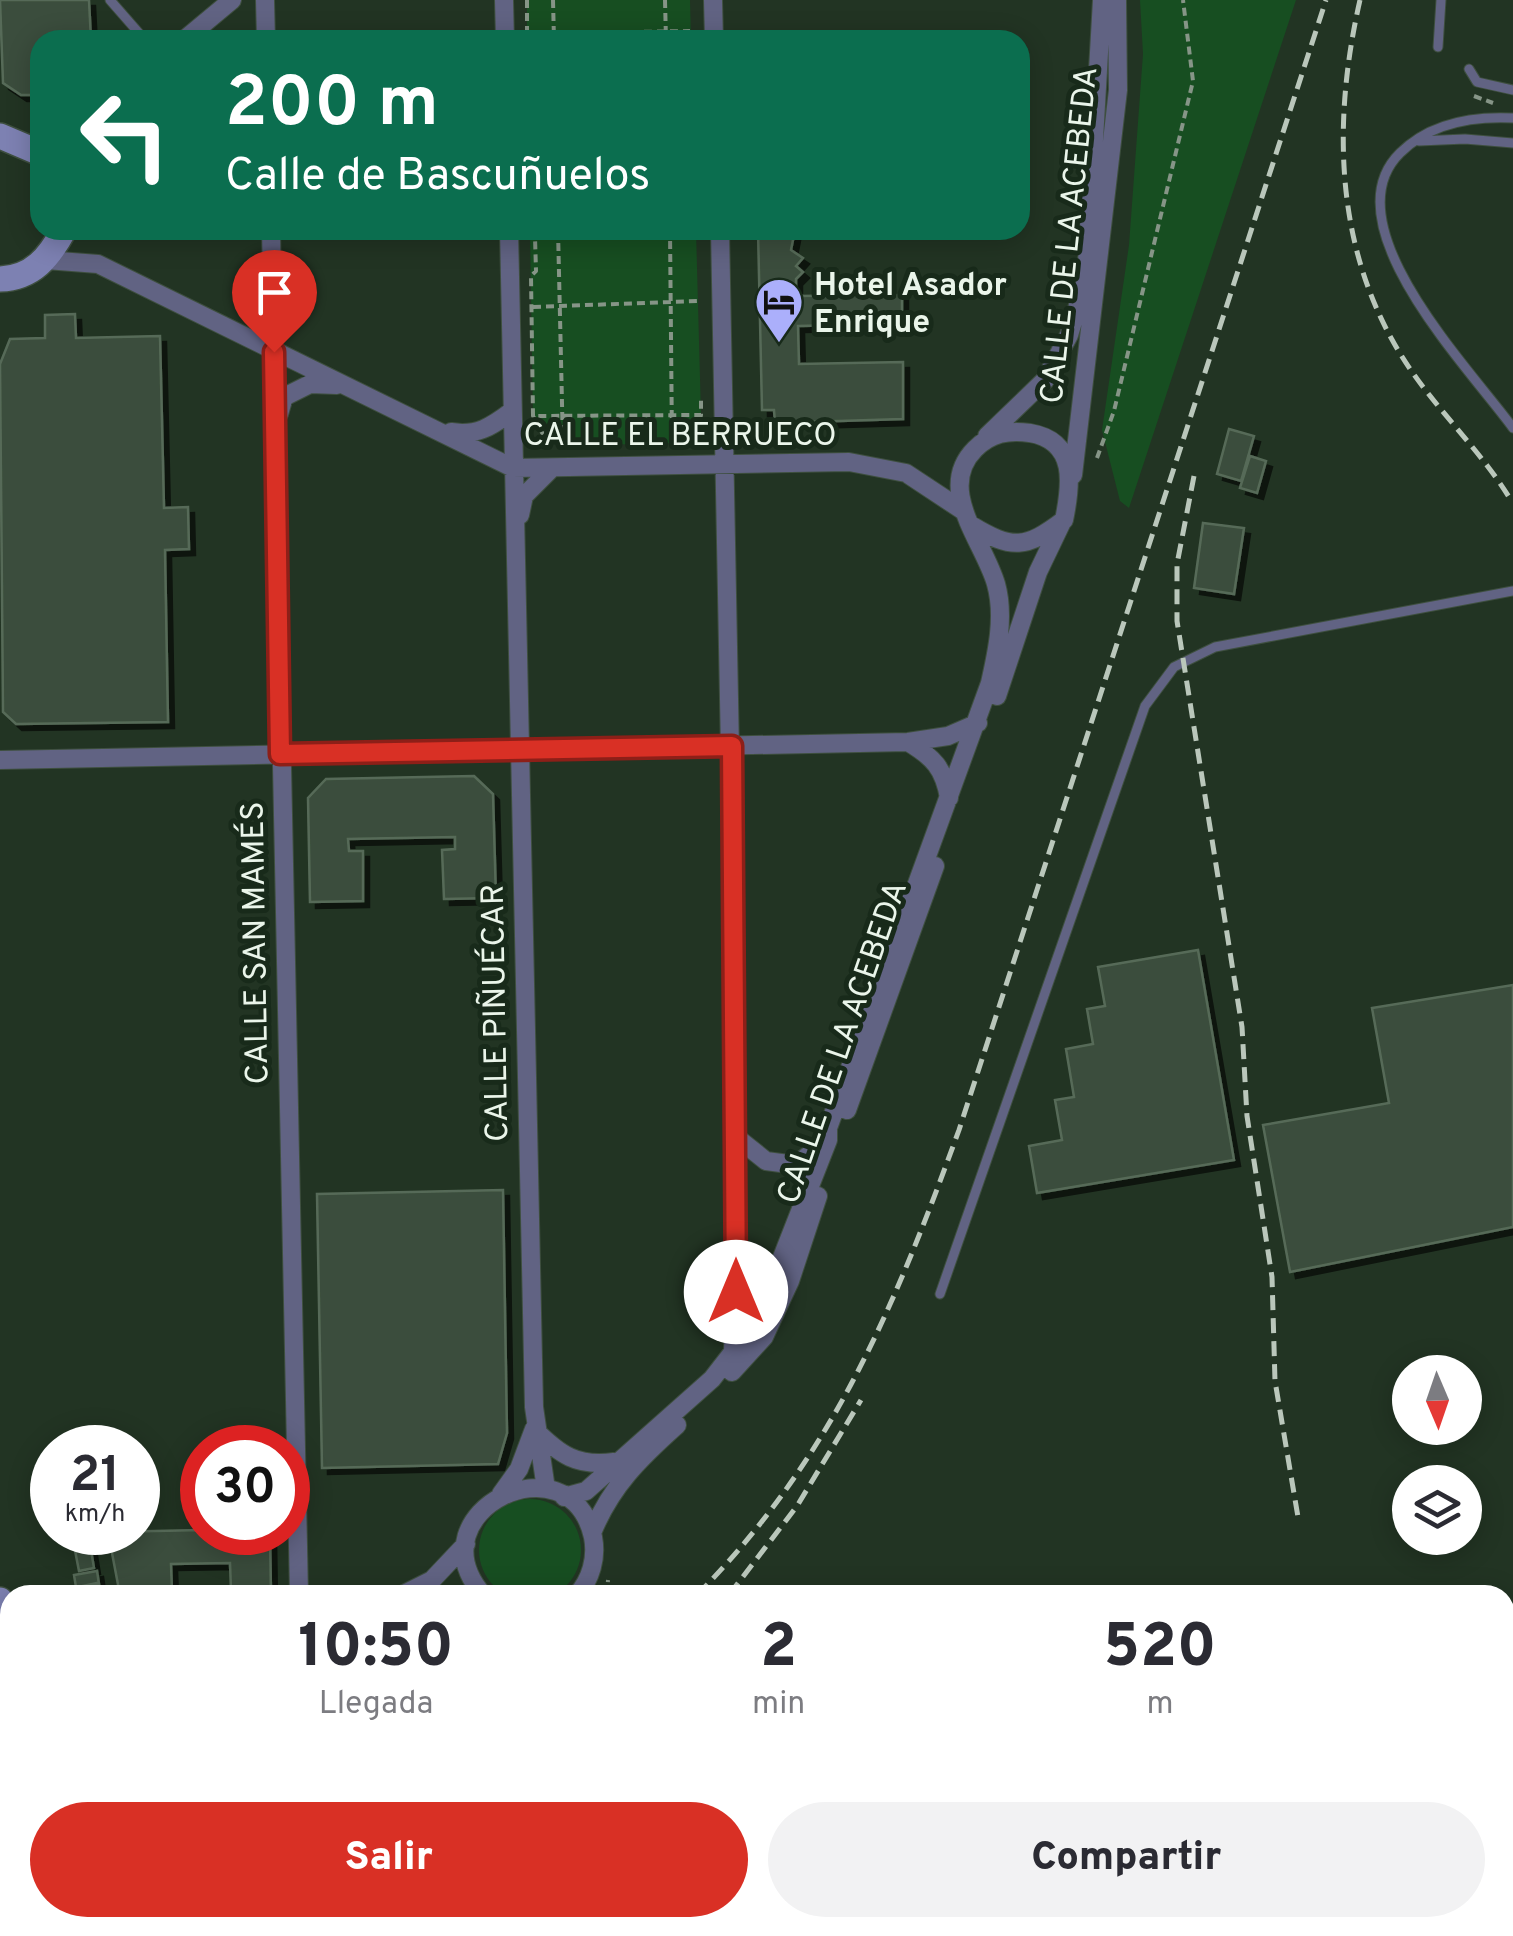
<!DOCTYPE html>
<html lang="es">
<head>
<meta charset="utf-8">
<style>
  body { margin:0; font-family:Overpass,sans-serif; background:#f2f2f3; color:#2b2b33; height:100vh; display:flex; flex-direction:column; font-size:38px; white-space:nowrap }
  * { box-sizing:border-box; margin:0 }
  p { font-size:32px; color:#7c7c81 }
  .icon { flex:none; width:55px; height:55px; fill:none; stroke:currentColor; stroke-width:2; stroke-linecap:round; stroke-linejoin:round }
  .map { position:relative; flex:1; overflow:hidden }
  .panel { position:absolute; left:0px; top:1585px; width:1515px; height:352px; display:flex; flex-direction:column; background:#fff; border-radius:30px 30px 0 0; box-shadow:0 5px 25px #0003 }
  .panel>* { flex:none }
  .top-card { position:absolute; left:30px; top:30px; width:1000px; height:210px; border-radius:30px; box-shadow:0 5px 25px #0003; background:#0b6e4f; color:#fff; overflow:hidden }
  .needle { width:65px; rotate:178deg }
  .tools { position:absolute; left:1392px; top:1355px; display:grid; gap:20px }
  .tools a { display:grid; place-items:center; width:90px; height:90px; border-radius:50%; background:#fff; box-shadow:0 5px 25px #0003; font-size:50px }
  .speed { position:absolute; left:30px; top:1425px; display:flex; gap:20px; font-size:50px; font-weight:700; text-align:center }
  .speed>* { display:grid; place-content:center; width:130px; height:130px; border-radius:50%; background:#fff; box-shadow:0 5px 25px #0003; line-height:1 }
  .speed small { font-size:25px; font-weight:400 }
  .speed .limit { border:15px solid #d22; background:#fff; color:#111 }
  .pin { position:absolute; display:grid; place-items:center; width:85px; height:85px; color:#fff; margin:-102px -42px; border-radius:50% 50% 50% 0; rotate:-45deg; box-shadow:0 0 10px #0007 }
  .pin .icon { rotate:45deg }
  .me { position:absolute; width:110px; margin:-55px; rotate:0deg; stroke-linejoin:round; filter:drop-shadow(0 0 8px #0008) }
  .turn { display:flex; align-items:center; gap:35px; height:210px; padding:0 30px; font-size:45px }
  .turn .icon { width:130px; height:130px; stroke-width:2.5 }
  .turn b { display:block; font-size:70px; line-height:85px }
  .eta { display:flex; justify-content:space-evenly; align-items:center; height:170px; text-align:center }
  .eta b { font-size:60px; font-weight:800; line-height:70px }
  .button { display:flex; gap:20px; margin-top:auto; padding:20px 30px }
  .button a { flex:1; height:115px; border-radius:60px; background:#d93025; color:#fff; font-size:40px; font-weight:800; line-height:115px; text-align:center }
  .button a+a { background:#f2f2f3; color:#2b2b33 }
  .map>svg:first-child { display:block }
  .green { fill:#174e21 }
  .building { fill:#3b4e3c; stroke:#576b58; stroke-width:2.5; fill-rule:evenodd; filter:url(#shadow) }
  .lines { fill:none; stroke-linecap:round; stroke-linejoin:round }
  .service-casing { stroke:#3e4f3f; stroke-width:11 }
  .minor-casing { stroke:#3e4f3f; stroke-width:20 }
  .tertiary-casing { stroke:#3e4f3f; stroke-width:25 }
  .secondary-casing { stroke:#3e4f3f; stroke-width:28 }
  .path { stroke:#869587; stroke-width:4; stroke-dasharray:8 5; stroke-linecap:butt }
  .service { stroke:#616383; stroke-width:9 }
  .minor { stroke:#616383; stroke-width:18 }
  .tertiary { stroke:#616383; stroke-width:22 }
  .secondary { stroke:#7d81b2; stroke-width:25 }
  .rail { stroke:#bac7bb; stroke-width:5; stroke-dasharray:15 8; stroke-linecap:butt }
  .route-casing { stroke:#8d1f18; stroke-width:25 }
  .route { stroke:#d93025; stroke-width:18 }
  .labels { text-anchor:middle; stroke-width:10; stroke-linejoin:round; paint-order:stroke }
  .street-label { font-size:32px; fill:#eaf5ea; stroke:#182a1a }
  .poi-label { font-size:32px; font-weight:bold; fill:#eaf5ea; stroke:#182a1a; text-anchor:start }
</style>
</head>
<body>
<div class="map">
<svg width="1513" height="1936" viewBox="0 0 1513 1936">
  <defs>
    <filter id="shadow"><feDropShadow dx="6" dy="6" stdDeviation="0" flood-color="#0009"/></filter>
  </defs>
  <rect width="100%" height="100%" fill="#223423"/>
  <path class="green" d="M527 0H690L691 40H527Z
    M1140 0H1296L1129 508 1120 501 1102 430 1129 245 1143 54Z
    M530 230H696L701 415 672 443 563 446 533 416Z
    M479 1550a51 51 0 1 1 102 0a51 51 0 1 1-102 0Z
    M10 1728V1796H0V1730Z"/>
  <path class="building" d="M0 0H89L91 40H40V95H21L3 83Z
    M758 230H795L791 250 803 258 796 266 803 272 796 279V296L902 295V324L798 326 799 364 903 362V419L775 423 774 410H762Z
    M75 314 76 338 160 336 164 508 188 507 189 549 165 550 168 722 16 724 3 712 0 364 10 339 45 338V315Z
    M1229 429 1254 436 1241 481 1217 474Z
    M1250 456 1266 461 1257 493 1240 488Z
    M1203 523 1244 528 1234 594 1194 588Z
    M474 776 493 794 496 898 444 899 442 850 455 849V837L348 839 349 851H363V901L310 902 308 798 326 779Z
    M1198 950 1234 1160 1037 1193 1029 1146 1062 1140 1055 1100 1074 1097 1066 1049 1093 1044 1087 1009 1105 1006 1098 967Z
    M1513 985V1227L1290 1272 1263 1125 1389 1103 1372 1008Z
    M503 1190 507 1433 498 1464 322 1468 317 1194Z
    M202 1530 270 1532 271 1595H120L108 1532ZM230 1563 231 1591H172L171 1564Z
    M88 1532 94 1568 79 1571 72 1535Z
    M97 1571 99 1584 76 1587 74 1575Z
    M97 1583 100 1595H85L83 1586Z"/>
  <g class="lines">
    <g class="service-casing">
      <path id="service" d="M110 0 145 40
        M1438 47 1441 0
        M1469 69 1477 82 1513 90
        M1513 118C1472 116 1430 123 1400 153 1328 224 1471 370 1513 428
        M1419 141 1465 139 1513 143
        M940 1294 1145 706 1174 667 1215 647 1513 591"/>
    </g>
    <g class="minor-casing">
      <path id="minor" d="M265 0 266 40
        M504 0 505 40
        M713 0 714 40
        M184 40 232 0
        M271 230 299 1595
        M509 230 534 1407 546 1489
        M720 230 737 1115 733 1354
        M46 260 98 264 513 468 849 462 906 473 962 510
        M279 414 284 397 310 384 337 385
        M451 432C477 436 491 427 512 411
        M987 436 1045 380 1069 335 1086 279 1102 0
        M1073 475 1118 90 1117 0
        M520 515 524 496 552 468
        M997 696 1038 572 1061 524
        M908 742C933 757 944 768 949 798
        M0 760 908 742 948 736 978 723
        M847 1110 935 866
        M736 1137 766 1161 796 1165 828 1140
        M732 1372 764 1337 790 1281 818 1196
        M534 1429C560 1455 577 1467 614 1462
        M501 1494 519 1469 534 1429
        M564 1497 586 1491 712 1379 757 1321 828 1140V1128L990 683C997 652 1005 616 996 584 984 542 935 489 975 449 991 433 1008 430 1030 433 1078 441 1071 486 1064 520 1026 549 1012 550 971 525
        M592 1533C611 1486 640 1458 677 1425
        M402 1595 432 1580 466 1544
        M461 1595H465
        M483 1595C411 1511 570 1435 593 1537 597 1558 591 1579 577 1595
        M0 1632 10 1635
        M0 1704 10 1702"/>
    </g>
    <g class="tertiary-casing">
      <path id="tertiary" d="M1505 1644 1513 1642
        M609 1936 613 1928"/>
    </g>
    <g class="secondary-casing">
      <path id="secondary" d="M0 136 40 153
        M0 279C33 278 49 257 64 230
        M0 1600 10 1622"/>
    </g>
    <path class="path" d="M527 0V40
      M553 0 554 40
      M665 0 666 40
      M527 34 690 31
      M1474 96 1493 103
      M530 230 535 237 536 271 531 276 533 416 701 415V400
      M558 230 563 446H576
      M533 307 698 301
      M533 416 545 438 563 446
      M672 443C690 440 697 432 701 415
      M658 444 672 443 670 230
      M1097 458 1114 411 1193 81 1183 0
      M607 1595 608 1580
      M1505 1924H1513
      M1281 1936 1444 1928"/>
    <use href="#service" class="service"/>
    <use href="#minor" class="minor"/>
    <use href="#tertiary" class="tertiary"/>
    <use href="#secondary" class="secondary"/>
    <path class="rail" d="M1360 0C1333 118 1334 243 1398 350 1429 403 1476 444 1509 497
      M1194 476 1177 564V621L1242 1027 1247 1116 1272 1277 1275 1381 1299 1523
      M697 1595C833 1457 894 1308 959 1130L1326 0
      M729 1595 797 1506 861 1400
      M0 1889H10
      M1505 1900 1513 1899
      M0 1905H10
      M0 1925 10 1926
      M65 1928 357 1936
      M723 1936 920 1928
      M1007 1936 1133 1928"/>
  </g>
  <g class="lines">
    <g class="route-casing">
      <path id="route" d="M274 352 280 754 732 746 736 1292"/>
    </g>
    <use href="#route" class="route"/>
  </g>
  <defs>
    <g id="hotel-pin" transform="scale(2.5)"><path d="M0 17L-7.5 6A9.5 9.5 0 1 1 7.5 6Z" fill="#abaffb" stroke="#182a1a"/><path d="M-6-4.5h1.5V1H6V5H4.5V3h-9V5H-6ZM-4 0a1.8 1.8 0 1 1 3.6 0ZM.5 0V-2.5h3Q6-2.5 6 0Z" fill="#111"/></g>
  </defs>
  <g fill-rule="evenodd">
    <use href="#hotel-pin" x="779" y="302"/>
  </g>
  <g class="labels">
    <g class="street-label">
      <text transform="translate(1068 235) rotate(-84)" y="11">CALLE DE LA ACEBEDA</text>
      <text x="680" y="445">CALLE EL BERRUECO</text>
      <text transform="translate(254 943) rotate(-91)" y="11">CALLE SAN MAMÉS</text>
      <text transform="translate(494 1013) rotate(-91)" y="11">CALLE PIÑUÉCAR</text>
      <text transform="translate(841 1042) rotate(-71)" y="11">CALLE DE LA ACEBEDA</text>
    </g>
    <g class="poi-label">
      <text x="814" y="295">Hotel Asador<tspan x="814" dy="37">Enrique</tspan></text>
    </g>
  </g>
</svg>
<div class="tools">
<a><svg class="needle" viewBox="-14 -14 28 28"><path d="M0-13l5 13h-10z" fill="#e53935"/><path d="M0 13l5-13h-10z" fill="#7c7c81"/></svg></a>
<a><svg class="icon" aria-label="layers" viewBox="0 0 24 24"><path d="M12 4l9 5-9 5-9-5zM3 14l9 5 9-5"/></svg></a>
</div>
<div class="speed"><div>21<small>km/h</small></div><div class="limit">30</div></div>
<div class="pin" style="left:274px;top:352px;background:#d93025"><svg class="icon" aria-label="arrive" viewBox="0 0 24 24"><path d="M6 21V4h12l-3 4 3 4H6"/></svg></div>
<svg class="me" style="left:736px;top:1292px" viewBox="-20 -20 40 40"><circle r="19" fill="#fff"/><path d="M0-13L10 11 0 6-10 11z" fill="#d93025"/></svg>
<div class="top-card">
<div class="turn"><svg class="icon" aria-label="left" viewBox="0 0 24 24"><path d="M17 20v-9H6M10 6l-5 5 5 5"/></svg><div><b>200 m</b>Calle de Bascuñuelos</div></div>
</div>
<section class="panel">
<div class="eta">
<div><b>10:50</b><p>Llegada</p></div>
<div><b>2</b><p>min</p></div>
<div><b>520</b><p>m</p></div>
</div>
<div class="button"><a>Salir</a><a>Compartir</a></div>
</section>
</div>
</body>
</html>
